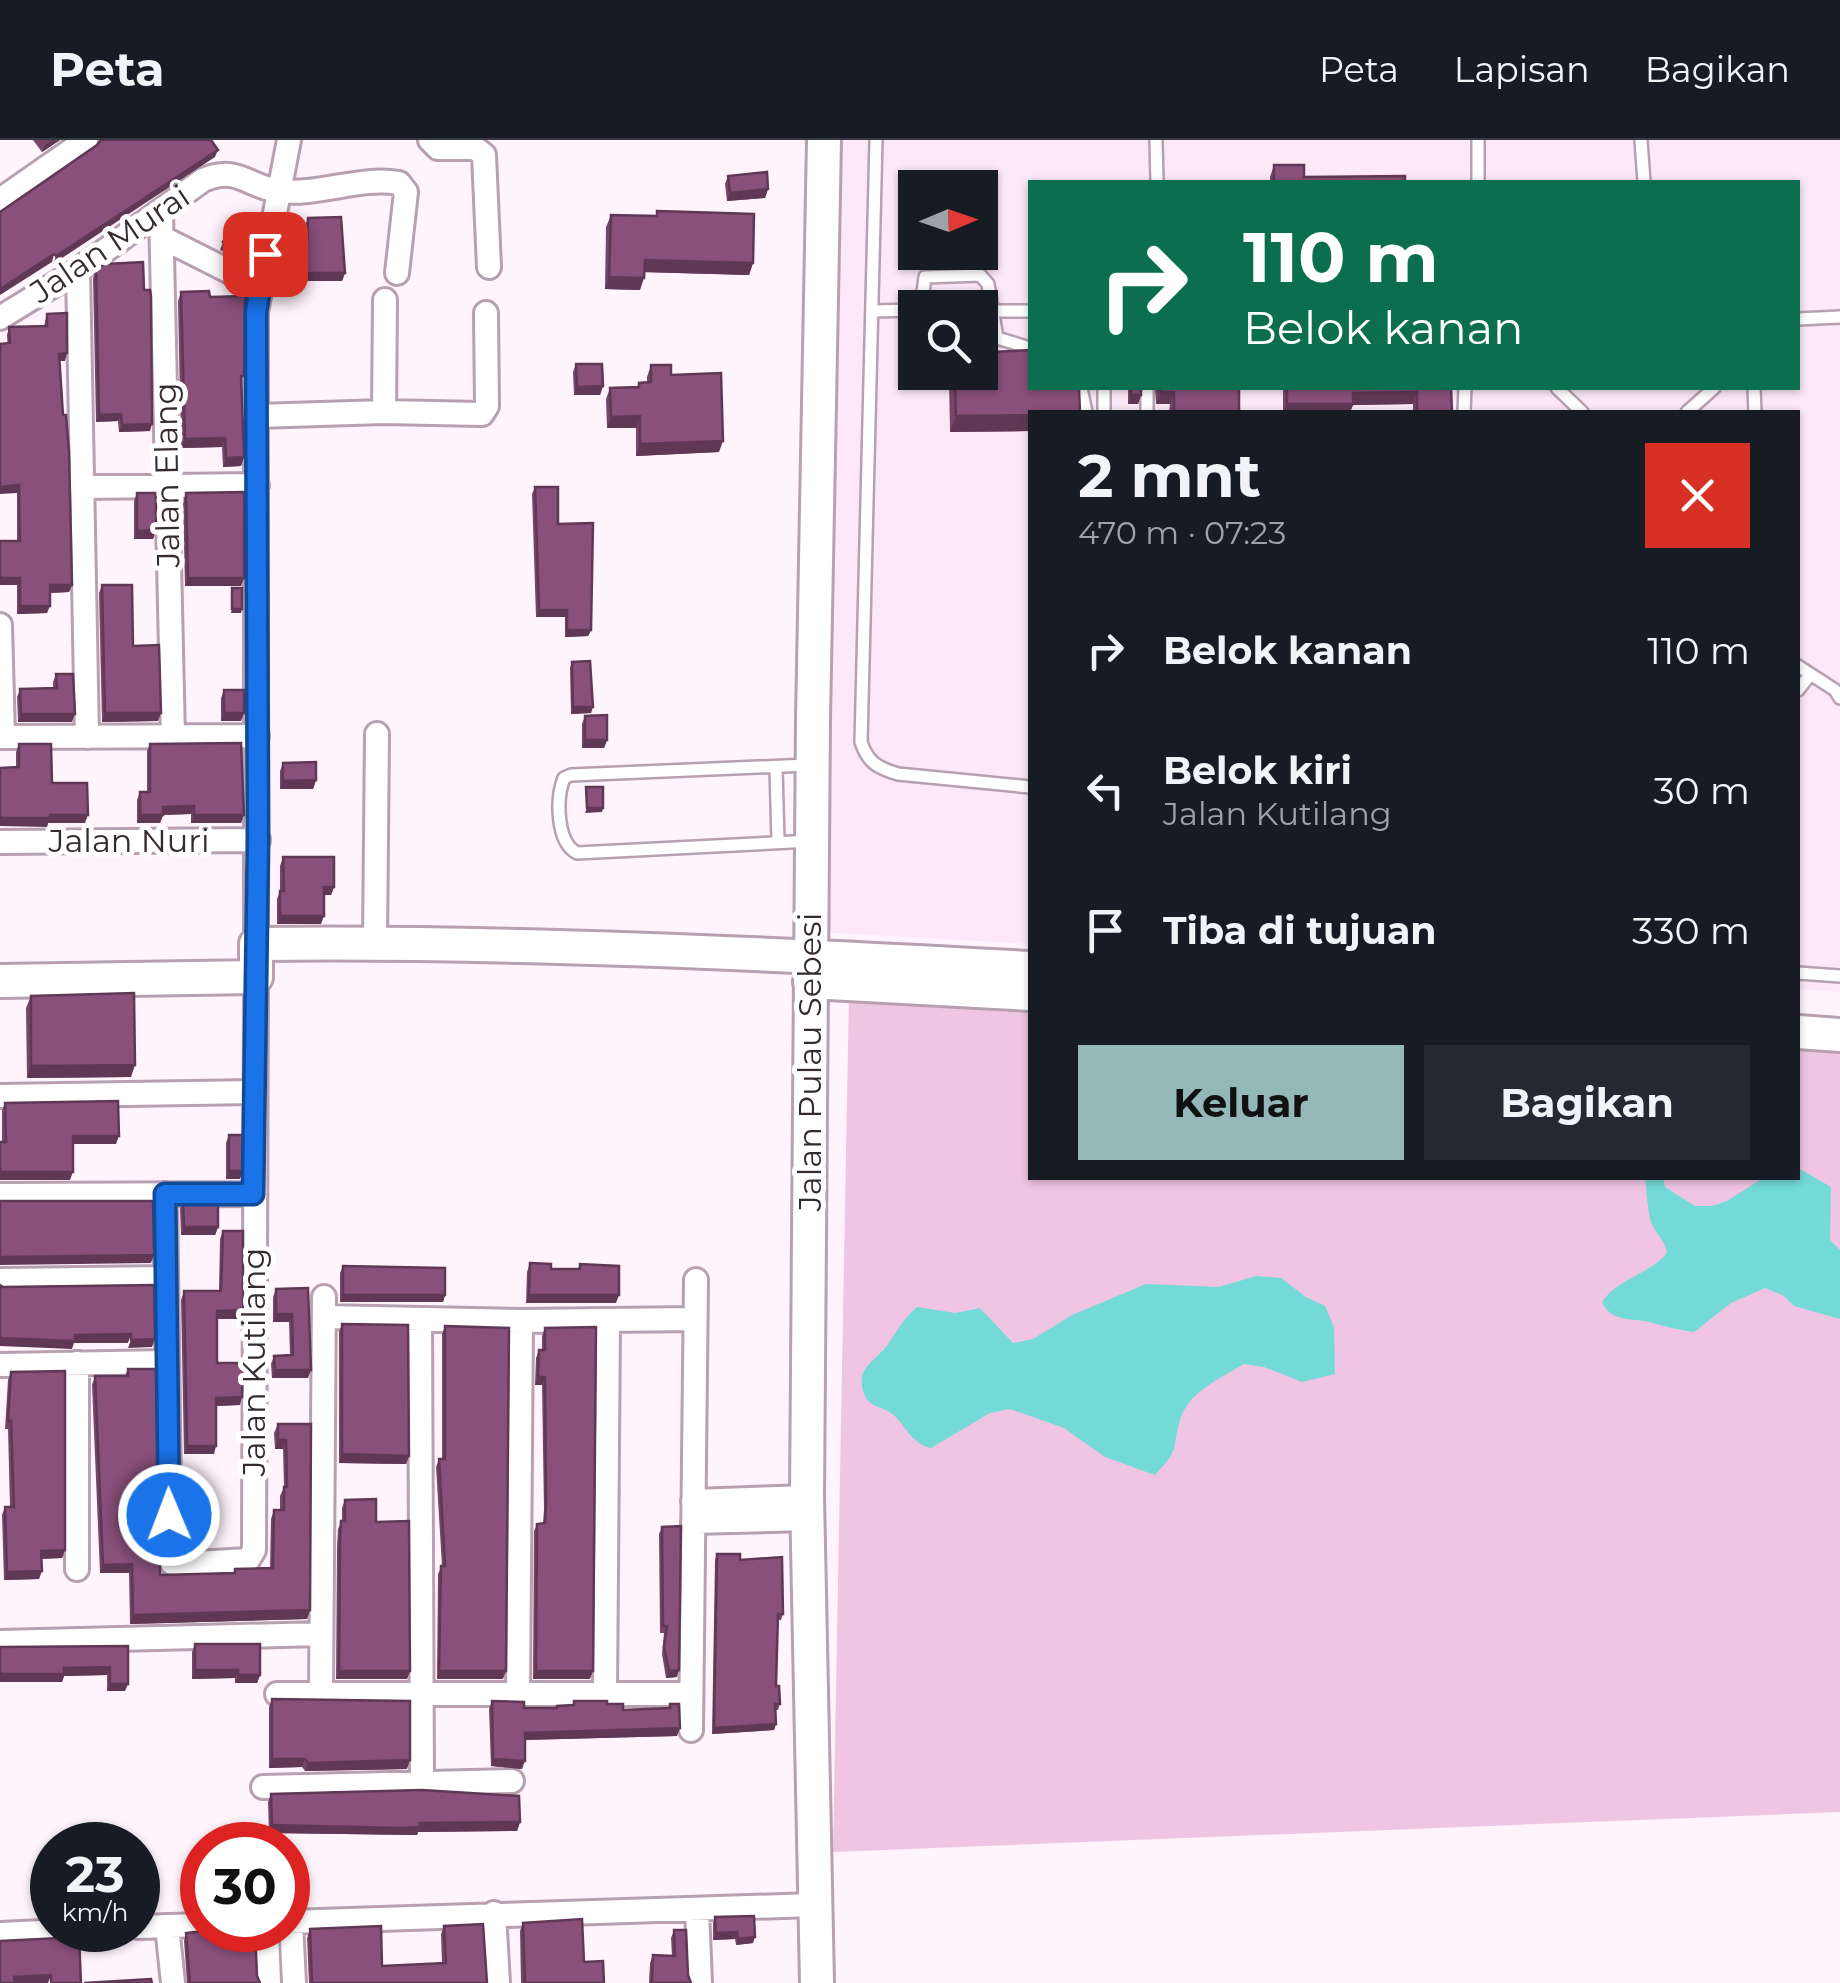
<!DOCTYPE html>
<html lang="id">
<head>
<meta charset="utf-8">
<style>
  body { margin:0; font-family:Montserrat,sans-serif; background:#242831; color:#f1f3f6; height:100vh; display:flex; flex-direction:column; font-size:38px; white-space:nowrap }
  * { box-sizing:border-box; margin:0 }
  p { font-size:32px; color:#9ea1a6 }
  .icon { flex:none; width:55px; height:55px; fill:none; stroke:currentColor; stroke-width:2; stroke-linecap:round; stroke-linejoin:round }
  .map { position:relative; flex:1; overflow:hidden }
  .sheet { position:absolute; left:1028px; top:270px; width:772px; height:770px; display:flex; flex-direction:column; background:#171b24; border-radius:0px; box-shadow:0 2px 8px #0004 }
  .sheet>* { flex:none }
  .hud { position:absolute; left:1028px; top:40px; width:772px; height:210px; border-radius:0px; box-shadow:0 2px 8px #0004; background:#0b6e4f; color:#fff; overflow:hidden }
  .needle { width:65px; rotate:88deg }
  .tools { position:absolute; left:898px; top:30px; display:grid; gap:20px }
  .tools a { display:grid; place-items:center; width:100px; height:100px; border-radius:0px; background:#171b24; box-shadow:0 2px 8px #0004; font-size:50px }
  .speed { position:absolute; left:30px; top:1682px; display:flex; gap:20px; font-size:50px; font-weight:700; text-align:center }
  .speed>* { display:grid; place-content:center; width:130px; height:130px; border-radius:50%; background:#171b24; box-shadow:0 2px 8px #0004; line-height:1 }
  .speed small { font-size:25px; font-weight:400 }
  .speed .limit { border:15px solid #d22; background:#fff; color:#111 }
  .pin { position:absolute; display:grid; place-items:center; width:85px; height:85px; color:#fff; margin:-42px; border-radius:20px; box-shadow:0 5px 15px #0006 }
  .me { position:absolute; width:110px; margin:-55px; rotate:359deg; stroke-linejoin:round; filter:drop-shadow(0 0 8px #0008) }
  .turn { display:flex; align-items:center; gap:35px; height:210px; padding:0 50px; font-size:45px }
  .turn .icon { width:130px; height:130px; stroke-width:2.5 }
  .turn b { display:block; font-size:70px; line-height:85px }
  .round { display:grid; place-items:center; flex:none; width:105px; height:105px; border-radius:0px; background:#242831 }
  .head { display:flex; align-items:center; justify-content:space-between; height:170px; padding:0 50px }
  h1 { font-size:60px; font-weight:700; line-height:75px }
  .button { display:flex; gap:20px; margin-top:auto; padding:20px 50px }
  .button a { flex:1; height:115px; border-radius:0px; background:#94b7b8; color:#111; font-size:40px; font-weight:700; line-height:115px; text-align:center }
  .button a+a { background:#242831; color:#f1f3f6 }
  ul { padding:0; list-style:none }
  li { display:flex; align-items:center; gap:30px; height:140px; padding:0 50px }
  li div { flex:1 }
  li b { display:block; font-size:38px }
  li em { font-style:normal }
  header { display:flex; align-items:center; gap:60px; box-sizing:border-box; height:140px; padding:0 50px; background:#171b24; border-bottom:2px solid #363941 }
  header strong { font-size:48px }
  nav { display:flex; gap:55px; margin-inline-start:auto; font-size:35px }
  .map>svg:first-child { display:block }
  .built { fill:#fce8f6; fill-rule:evenodd }
  .green { fill:#f0c5e4 }
  .water { fill:#73dad8 }
  .lines { fill:none; stroke-linecap:round; stroke-linejoin:round }
  .lane-casing { stroke:#b8a0b1; stroke-width:16 }
  .street-casing { stroke:#b8a0b1; stroke-width:28 }
  .secondary-casing { stroke:#b8a0b1; stroke-width:38 }
  .lane { stroke:#fff; stroke-width:11 }
  .street { stroke:#fff; stroke-width:22 }
  .secondary { stroke:#fff; stroke-width:32 }
  .wall { fill:#76456a }
  .shaded-wall { fill:#603856 }
  .building { fill:#89507b; stroke:#603856; stroke-width:2.5 }
  .route-casing { stroke:#114b97; stroke-width:25 }
  .route { stroke:#1a73e8; stroke-width:18 }
  .labels { text-anchor:middle; stroke-width:10; stroke-linejoin:round; paint-order:stroke }
  .street-label { font-size:32px; fill:#342a31; stroke:#fff }
</style>
</head>
<body>
<header>
<strong>Peta</strong>
<nav><a>Peta</a><a>Lapisan</a><a>Bagikan</a></nav>
</header>
<div class="map">
<svg width="1840" height="1843" viewBox="0 0 1840 1843">
  <rect width="100%" height="100%" fill="#fff4fc"/>
  <path class="built" d="M832 0H1840V852L1798 849V272H1030V804L819 792ZM1030 42H1798V248H1030ZM915 48H980V112H915ZM915 168H980V232H915Z"/>
  <path class="green" d="M849 852 1030 860V1038H1798V896L1840 898V1672L833 1712Z"/>
  <path class="water" d="M1798 1028 1831 1047 1830 1100 1840 1110V1179L1794 1166 1784 1156 1765 1148 1731 1163 1694 1192C1679 1190 1667 1187 1653 1183 1634 1177 1612 1184 1602 1162 1618 1138 1649 1135 1667 1113 1665 1100 1656 1094 1651 1082 1647 1068 1647 1052 1645 1038H1663L1665 1047 1695 1066H1712L1727 1061 1763 1038H1798Z
    M1256 1136 1281 1138 1306 1157 1325 1166 1334 1187 1335 1234 1302 1242 1264 1227 1244 1224C1221 1238 1189 1251 1180 1280 1171 1312 1181 1307 1155 1335L1105 1317 1064 1288 1010 1269 990 1273 931 1308C909 1303 907 1285 891 1273 883 1267 870 1267 865 1256 853 1227 876 1222 888 1204 898 1190 903 1179 917 1167L955 1173 980 1168 1013 1203 1033 1199 1072 1175 1146 1144 1219 1147Z"/>
  <g class="lines">
    <g class="lane-casing">
      <path id="lane" d="M876 0 861 602C868 623 878 628 898 634L1030 647
        M1156 0 1157 42
        M1478 0V42
        M1641 0 1644 42
        M921 168 925 137 980 135 988 144 997 198 1030 208
        M873 171 915 170
        M980 171H1030
        M1798 179 1840 177
        M1081 248 1086 272
        M1104 248V272
        M1147 248V272
        M1557 248 1582 272
        M1754 248 1755 272
        M1464 272 1465 248
        M1687 272 1714 248
        M1798 526 1835 550 1840 558
        M1798 550 1810 535
        M808 625 571 635 564 638C556 658 556 702 577 713L811 701
        M776 628 778 701
        M1798 833 1840 836"/>
    </g>
    <g class="street-casing">
      <path id="street" d="M430 0 438 8H475L484 15 489 127
        M0 60 86 0
        M161 72 173 597
        M163 98 258 146
        M78 130 87 597
        M0 178 78 130 203 40C239 25 247 47 279 51 318 56 361 36 399 43L406 52 397 133
        M384 272 385 160
        M257 276 384 272 482 274 487 266 486 173
        M82 347 257 345
        M0 485 3 597
        M0 597 257 596
        M0 702 258 700
        M375 802 377 594
        M256 804V172L289 0
        M0 956 254 952
        M165 1054 170 1417 172 1423 178 1424 248 1420 254 1410 256 837
        M0 1055 253 1054
        M0 1140 165 1138
        M325 1177 521 1181 693 1179
        M420 1179 422 1643
        M77 1223V1429
        M0 1225 166 1222
        M693 1361 807 1357
        M693 1382 807 1379
        M0 1502 321 1494
        M321 1553 324 1157
        M277 1554H691
        M605 1554 608 1181
        M518 1555 521 1181
        M691 1590 696 1140
        M263 1647 512 1641
        M697 1770 700 1843
        M494 1773 498 1843
        M288 1782 813 1765
        M291 1782 294 1843
        M167 1786 173 1843
        M138 1787 202 1785
        M267 1790 269 1843
        M0 1794 83 1790"/>
    </g>
    <g class="secondary-casing">
      <path id="secondary" d="M0 841 256 837V804C514 801 773 814 1030 828
        M810 842 1030 854
        M1798 892 1840 895
        M817 1843 807 1357 813 579 824 0"/>
    </g>
    <use href="#lane" class="lane"/>
    <use href="#street" class="street"/>
    <use href="#secondary" class="secondary"/>
  </g>
  <path class="wall" d="M33 0H60L42 12Z
    M1274 25 1304 37 1405 42H1270V37Z
    M728 36 768 49 765 58 727 61 725 44Z
    M657 71 753 123 749 135 644 132 640 150 605 149 606 87 611 75 656 76Z
    M308 78 345 133 342 141H303L305 86Z
    M223 102 253 115 250 123 220 110Z
    M96 130 150 291 119 292 118 281 96 282 93 138Z
    M181 152 210 157 241 244 244 317 241 326 223 327 222 307 181 308 178 161Z
    M47 174 65 221H60L72 445 69 452 50 453 47 473 17 474V353L7 195 9 187 44 186Z
    M992 212 1030 272V291L950 292 949 240 952 232H980L988 224Z
    M576 224 603 246 600 255H574L573 232Z
    M651 225 671 235 719 312 636 316V288H607L606 259 610 248 637 247 639 243H647V237Z
    M1128 248H1141V255L1138 264H1128Z
    M1155 248H1239V272H1169L1170 264H1156Z
    M1283 248H1451L1452 272H1413V264L1353 265 1350 272H1283Z
    M535 347 558 384 591 490 588 496 565 497V477H536L532 354Z
    M137 353 156 390 153 399H134V361Z
    M186 353 244 438 241 446H185L183 361Z
    M102 445 133 506 158 581 102 582 99 453Z
    M572 522 591 573 571 574 570 528Z
    M56 534 72 582H18L17 557 20 549 53 548V542Z
    M224 550 241 581H221V558Z
    M585 576 607 600 604 608H582V584Z
    M19 604 52 643 85 683H48L47 687 16 627V612Z
    M150 604 241 683H191V674L163 675 160 683H137V660L140 652H147V611Z
    M283 623 316 640 313 649H280V631Z
    M283 717 334 747 331 755H324L321 784H277V759L280 751V726Z
    M31 856 131 937 27 938 26 868Z
    M5 963 116 1004H73L70 1040H0V1002H2V971Z
    M229 995 240 1039H226V1003Z
    M183 1061 218 1087 215 1095H181L180 1069Z
    M223 1091 240 1179H217V1223L240 1265 216 1266 214 1314H184L181 1160 184 1151H219L220 1099Z
    M530 1123 551 1129H578L580 1124 616 1163H526L527 1132Z
    M343 1126 445 1155 443 1162H340V1133Z
    M308 1148V1238H272L271 1224 274 1216 290 1215 289 1182H273V1157L276 1149Z
    M342 1184 409 1316 406 1324 339 1323V1192Z
    M445 1186 503 1539H437L438 1434 442 1426 436 1327 439 1319H442V1194Z
    M545 1188 590 1539H533L534 1391 537 1384 543 1383 544 1370 542 1245H535L536 1218 539 1210H542V1196Z
    M128 1229 160 1435 234 1433 235 1429 270 1428 271 1379 274 1370H280V1356L284 1347 283 1309H275L274 1293 278 1284H311L310 1470 307 1479 130 1484 129 1433H100L92 1245 95 1236H125Z
    M11 1232 65 1410 62 1418 41 1419 39 1439 4 1440 2 1375 5 1367H10L8 1289H5L8 1240Z
    M187 1360 208 1390 205 1398H185L184 1368Z
    M345 1360 376 1382 410 1531 407 1539H336L337 1407 338 1389 342 1381V1368Z
    M662 1387 677 1537 666 1538 662 1514 664 1493H660L659 1394Z
    M717 1414 740 1420 783 1474 781 1480H777L776 1546 780 1564 778 1570H775L776 1584 774 1590 712 1594 715 1420Z
    M195 1504 260 1535 257 1543H235V1538L192 1539V1512Z
    M128 1506 125 1551H107V1535L64 1536 62 1542H0Z
    M272 1559 407 1629 305 1631 302 1627 269 1628V1567Z
    M492 1561 524 1568H556L572 1565 574 1561 607 1564 623 1570 668 1568 670 1564 677 1596 525 1600 522 1629 491 1626 489 1569Z
    M271 1654 520 1682 517 1691 418 1692 417 1695 269 1693 268 1662Z
    M715 1777 753 1803 736 1805 735 1799 713 1800V1783Z
    M523 1783 584 1822 604 1843H521L520 1791Z
    M444 1786 486 1836 487 1843H309L307 1798 310 1789 382 1826 442 1823 441 1794Z
    M674 1790 691 1843H649L650 1823 653 1815 672 1816 671 1798Z
    M186 1793 257 1836 260 1843H187L184 1801Z"/>
  <path class="shaded-wall" d="M52 0H60L42 12 45 5Z
    M218 10 215 17 53 124 56 116Z
    M768 49 765 58 727 61 730 53Z
    M54 114 52 122 0 155V149Z
    M645 120 753 123 749 135 640 132Z
    M306 133H345L342 141H303Z
    M609 137 644 138 640 150 605 149Z
    M67 213 65 221H56L59 214Z
    M603 246 600 255H574L577 247Z
    M1161 252H1174L1170 264H1156Z
    M1417 252 1413 264 1353 265 1350 272H1284L1287 264 1353 253Z
    M1131 255H1141L1138 264H1128Z
    M121 274 118 281 96 282 99 275Z
    M1030 275V291L950 292 956 276Z
    M640 276 636 288H607L611 277Z
    M152 284 150 291 119 292 122 285Z
    M225 298 222 307 181 308 185 299Z
    M723 301 719 312 636 316 640 304Z
    M244 317 241 326 223 327 226 318Z
    M19 345 17 353 0 354V347Z
    M156 390 153 399H134L137 391Z
    M0 438H20L17 445H0Z
    M188 438H244L241 446H185Z
    M50 445H72L69 452 47 453Z
    M20 466H50L47 473 17 474Z
    M232 469H242L241 473H231Z
    M539 470H567L565 477H536Z
    M567 490H591L588 496 565 497Z
    M573 567H593L591 573 571 574Z
    M105 573H161L158 581 102 582Z
    M224 573H244L241 581H221Z
    M21 574H75L72 582H18Z
    M585 600H607L604 608H582Z
    M316 640 313 649H280L283 641Z
    M194 666 191 674 160 675 163 667Z
    M587 668H603L602 672 585 673Z
    M50 675H88L85 683H48L47 687 0 686V678Z
    M140 675H163L160 683H137Z
    M194 675H244L241 683H191Z
    M324 747H334L331 755H321Z
    M280 776H324L321 784H277Z
    M135 925 131 937 27 938 31 926Z
    M73 996H119L116 1004H70Z
    M229 1031H243L240 1039H226Z
    M0 1032H73L70 1040H0Z
    M184 1087H218L215 1095H181Z
    M154 1115 151 1123 0 1125V1119L3 1117Z
    M343 1155H445L443 1162H340Z
    M529 1155H619L616 1163H526Z
    M243 1170 240 1179H214L217 1171Z
    M276 1174H292L289 1182H273Z
    M131 1194 128 1203H74L72 1209 0 1206V1198Z
    M155 1199 152 1207 128 1208 131 1200Z
    M275 1230H311L308 1238H272Z
    M538 1237H545L542 1245H535Z
    M242 1257 240 1265 213 1266 216 1258Z
    M278 1300H286L283 1309H275Z
    M187 1306H216L214 1314H184Z
    M342 1314 409 1316 406 1324 339 1323Z
    M188 1390H208L205 1398H185Z
    M65 1410 62 1418 38 1419 41 1411Z
    M132 1424 129 1433H100L103 1425Z
    M42 1431 39 1439 4 1440 7 1432Z
    M310 1470 307 1479 130 1484 133 1475Z
    M110 1527 107 1535 64 1536 62 1542H0V1534L64 1528Z
    M195 1530H238L235 1538 192 1539Z
    M679 1530 677 1537 666 1538 669 1531Z
    M339 1531H410L407 1539H336Z
    M439 1531H506L503 1539H437Z
    M536 1531H593L590 1539H533Z
    M238 1535H260L257 1543H235Z
    M110 1544H128L125 1551H107Z
    M776 1584 774 1590 712 1594 714 1588Z
    M680 1588 677 1596 522 1600 525 1593Z
    M272 1619H305L302 1627 269 1628Z
    M493 1619 525 1621 522 1629 491 1626Z
    M410 1620 407 1629 305 1631 308 1623Z
    M520 1682 517 1691 418 1692 417 1695 269 1693 272 1685Z
    M737 1792 735 1799 713 1800 716 1793Z
    M755 1797 753 1803 736 1805 738 1799Z
    M51 1835 48 1843H12L14 1837Z"/>
  <path class="building" d="M101 0H211L218 10 56 116 54 114 0 149V72L97 5Z
    M1274 25H1304V37L1405 36V42H1274Z
    M767 32 768 49 730 53 728 36Z
    M657 71 754 74 753 123 645 120 644 138 609 137 611 75 657 76Z
    M238 75 258 88 253 115 223 102Z
    M341 77 345 133H306L308 78Z
    M143 122 144 150H150L151 156 152 284 122 285 121 274 99 275 96 130 105 124Z
    M209 151 210 157 245 156 244 236H241L244 317 226 318 225 298 185 299 181 152Z
    M67 173V213L59 214 63 275H66L69 312 72 445H50V466H20V438H0V401H20L19 345 0 347V204L10 203 9 187 47 186V174Z
    M1030 210V248H1079L1080 272H1030V275L956 276 955 232H980V224H992V212Z
    M576 224H602L603 246 577 247Z
    M651 225H671V235L721 233 723 301 640 304V276L611 277 610 248 639 247V243L651 242Z
    M1131 248H1141V255H1131Z
    M1160 248H1239V272H1174V252H1161Z
    M1287 248H1451L1452 272H1417V252L1353 253V264H1287Z
    M535 347H558V384L593 383 591 490H567V470H539Z
    M244 352V438H188L186 353Z
    M137 353H156V390L137 391Z
    M102 445H132L133 506 159 505 161 573H105Z
    M232 448H242V469H232Z
    M590 521 593 567H573L572 522Z
    M56 534H73L75 574H21L20 549 57 548Z
    M224 550H244V573H224Z
    M607 575V600H585V576Z
    M241 603 244 675H194V666L163 667V675H140V652H150V604Z
    M19 604H51L52 643H87L88 675H50V678H0V628L19 627Z
    M316 622V640L283 641V623Z
    M586 647H603V668H587Z
    M283 717H334V747H324V776H280V751H284Z
    M134 853 135 925 31 926V856Z
    M118 961 119 996H73V1032H0V1002H6L5 963Z
    M229 995H243V1031H229Z
    M0 1061H153L154 1115 3 1117 0 1119Z
    M183 1061H218V1087H184Z
    M223 1091H243V1170L217 1171V1223H243L242 1257 216 1258V1306H187L184 1151H221Z
    M530 1123 551 1124V1129H580V1124L619 1126V1155H529Z
    M343 1126 445 1128V1155H343Z
    M0 1145 3 1147 154 1145 155 1199 131 1200V1194L75 1195V1201L0 1198Z
    M308 1148 311 1230H275L274 1216 293 1215 292 1174H276V1149Z
    M342 1184 408 1185 409 1316 342 1314Z
    M445 1186 509 1188 506 1531H439L441 1426H445L439 1319H445Z
    M596 1187 593 1531H536L537 1384 545 1383 546 1362 545 1237H538L539 1210H545V1188Z
    M128 1229H156L160 1435 235 1433V1429L273 1428 274 1370H284V1347H287L286 1300H278V1284H311L310 1470 133 1475 132 1424 103 1425 95 1236H128Z
    M65 1231V1410L41 1411 42 1431 7 1432 5 1367H14L11 1281H8L11 1232Z
    M376 1359V1382L409 1381 410 1531H339L340 1399 341 1381H345V1360Z
    M187 1360H208V1390H188Z
    M681 1386 679 1530 669 1531 664 1507 667 1486H663L662 1387Z
    M717 1414H740V1420L782 1417 783 1474H778L776 1546H779L780 1564H775L776 1584 714 1588Z
    M195 1504H260V1535H238V1530H195Z
    M128 1506V1544H110V1527L64 1528V1534H0V1507Z
    M272 1559 410 1561V1620L308 1623 305 1619H272Z
    M492 1561 524 1562V1568H557V1566L574 1565V1561H607V1564H623V1570L670 1568V1564H679L680 1588 525 1593V1621L493 1619Z
    M422 1650 519 1656 520 1682 420 1683V1687L402 1688 272 1685 271 1654Z
    M754 1776 755 1797 738 1799 737 1792 716 1793 715 1777Z
    M582 1779 584 1822 603 1821 604 1843H525L523 1783Z
    M483 1784 487 1843H312L310 1789 381 1786 382 1826 446 1823 444 1786Z
    M211 1790H255L257 1836 260 1843H190L186 1793Z
    M674 1790H686L688 1835 691 1843H652L653 1815 675 1816Z
    M79 1797 81 1843H51V1835L14 1837 15 1843H0V1801Z
    M151 1839 152 1843H84Z"/>
  <g class="lines">
    <g class="route-casing">
      <path id="route" d="M169 1375 165 1054H253L258 700 256 172 265 114"/>
    </g>
    <use href="#route" class="route"/>
  </g>
  <g class="labels">
    <g class="street-label">
      <text transform="translate(110 104) rotate(-34)" y="11">Jalan Murai</text>
      <text transform="translate(167 335) rotate(-91)" y="11">Jalan Elang</text>
      <text x="129" y="712">Jalan Nuri</text>
      <text transform="translate(810 922) rotate(-90)" y="11">Jalan Pulau Sebesi</text>
      <text transform="translate(254 1222) rotate(-90)" y="11">Jalan Kutilang</text>
    </g>
  </g>
</svg>
<div class="tools">
<a><svg class="needle" viewBox="-14 -14 28 28"><path d="M0-13l5 13h-10z" fill="#e53935"/><path d="M0 13l5-13h-10z" fill="#9ea1a6"/></svg></a>
<a><svg class="icon" aria-label="search" viewBox="0 0 24 24"><circle cx="10" cy="10" r="6"/><path d="M15 15l6 6"/></svg></a>
</div>
<div class="speed"><div>23<small>km/h</small></div><div class="limit">30</div></div>
<div class="pin" style="left:265px;top:114px;background:#d93025"><svg class="icon" aria-label="arrive" viewBox="0 0 24 24"><path d="M6 21V4h12l-3 4 3 4H6"/></svg></div>
<svg class="me" style="left:169px;top:1375px" viewBox="-20 -20 40 40"><circle r="17" fill="#1a73e8" stroke="#fff" stroke-width="3"/><path d="M0-11L8 9 0 5-8 9z" fill="#fff"/></svg>
<div class="hud">
<div class="turn"><svg class="icon" aria-label="right" viewBox="0 0 24 24"><path d="M7 20v-9h11M14 6l5 5-5 5"/></svg><div><b>110 m</b>Belok kanan</div></div>
</div>
<section class="sheet">
<div class="head"><div><h1>2 mnt</h1><p>470 m · 07:23</p></div><a class="round" style="background:#d93025;color:#fff"><svg class="icon" aria-label="close" viewBox="0 0 24 24"><path d="M6 6l12 12M18 6L6 18"/></svg></a></div>
<ul>
<li><svg class="icon" aria-label="right" viewBox="0 0 24 24"><path d="M7 20v-9h11M14 6l5 5-5 5"/></svg><div><b>Belok kanan</b></div><em>110 m</em></li>
<li><svg class="icon" aria-label="left" viewBox="0 0 24 24"><path d="M17 20v-9H6M10 6l-5 5 5 5"/></svg><div><b>Belok kiri</b><p>Jalan Kutilang</p></div><em>30 m</em></li>
<li><svg class="icon" aria-label="arrive" viewBox="0 0 24 24"><path d="M6 21V4h12l-3 4 3 4H6"/></svg><div><b>Tiba di tujuan</b></div><em>330 m</em></li>
</ul>
<div class="button"><a>Keluar</a><a>Bagikan</a></div>
</section>
</div>
</body>
</html>
